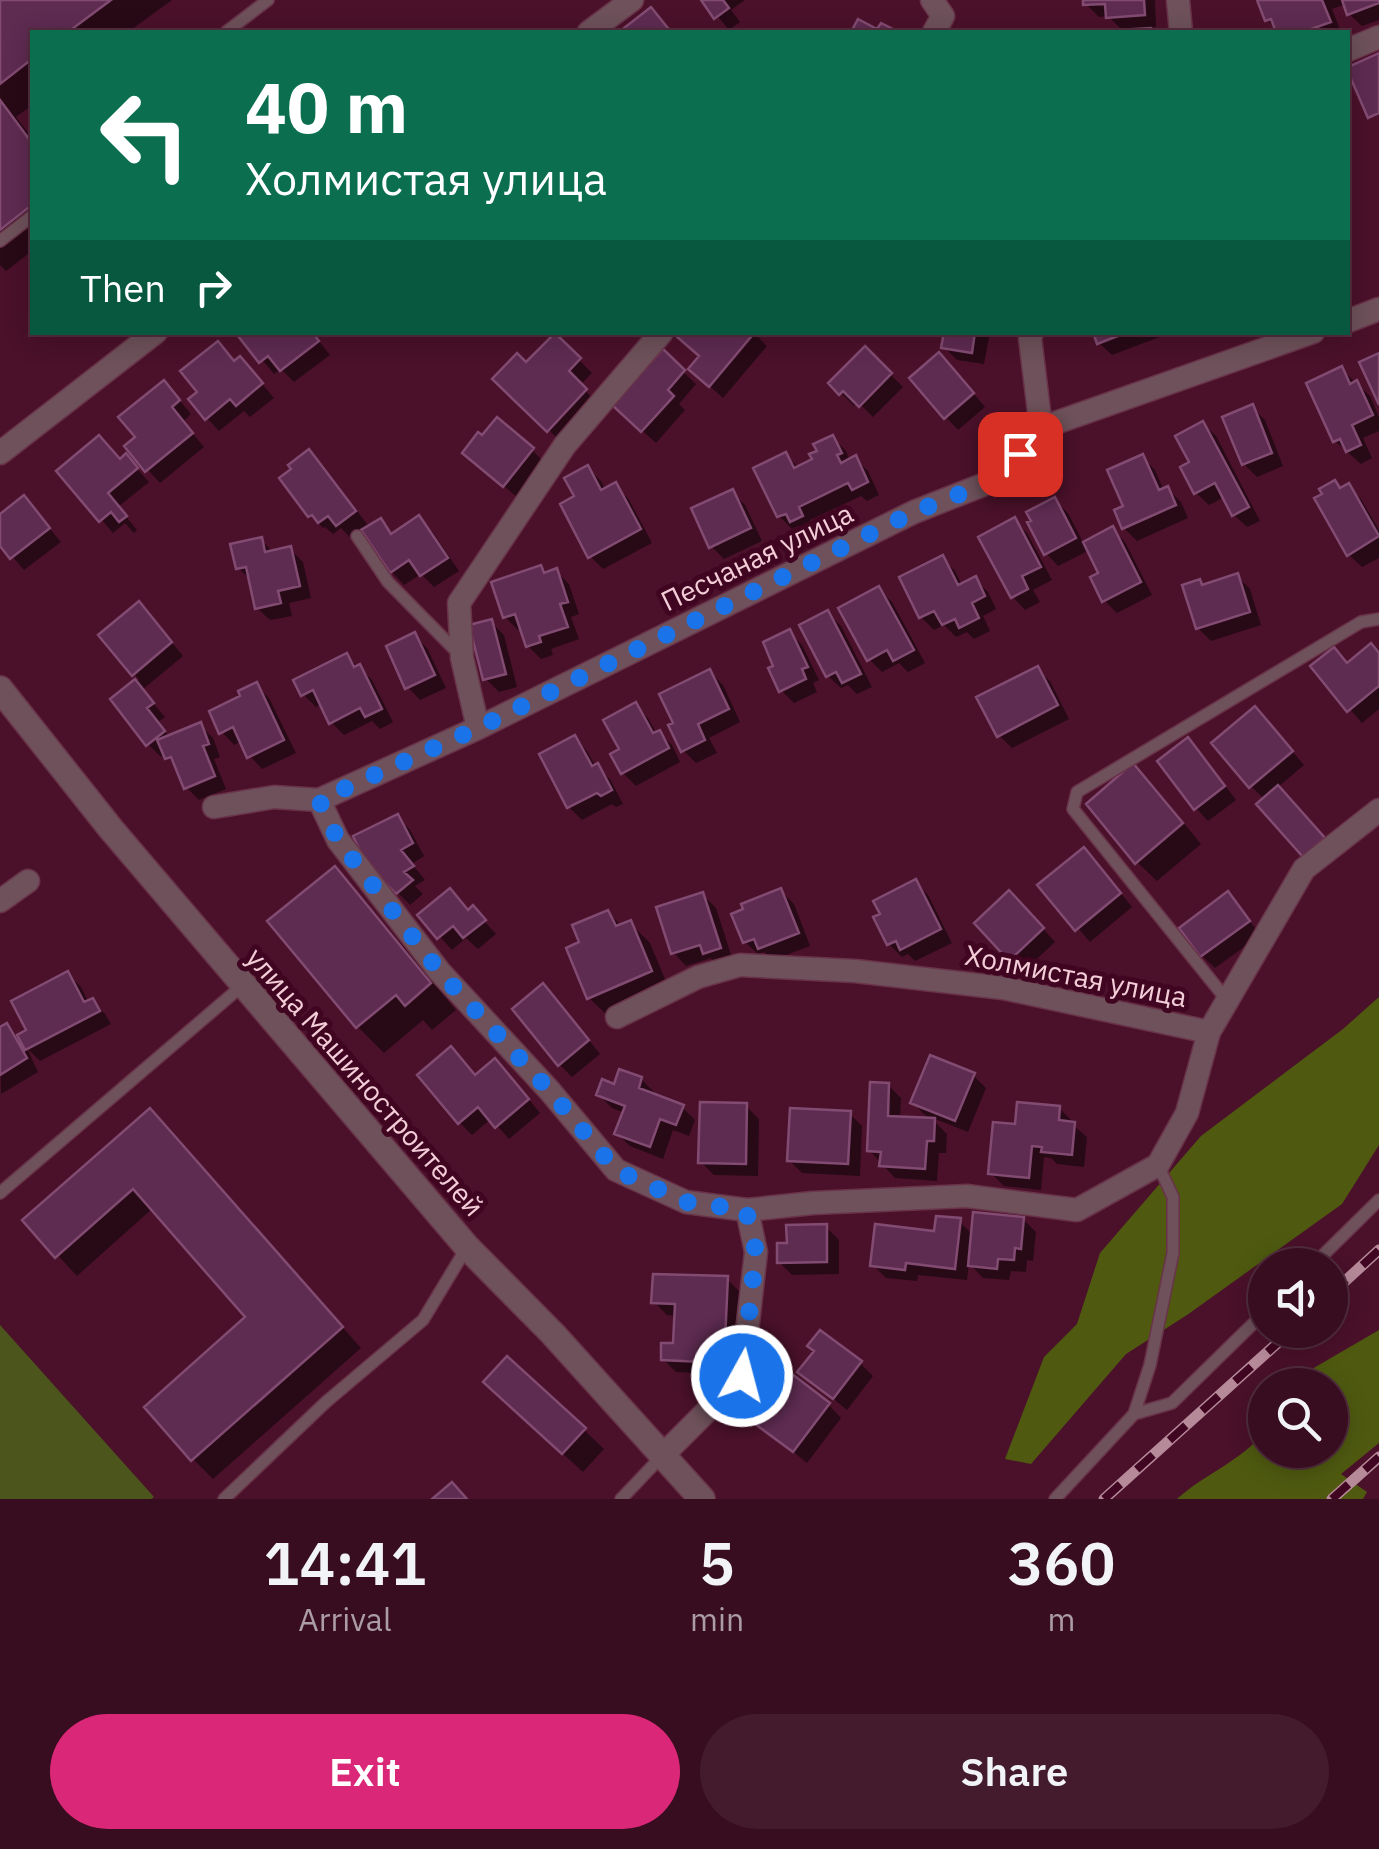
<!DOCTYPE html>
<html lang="en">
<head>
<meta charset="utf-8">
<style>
  body { margin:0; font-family:"IBM Plex Sans",sans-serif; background:#431b2d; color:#f1f3f6; height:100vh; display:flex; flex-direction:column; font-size:38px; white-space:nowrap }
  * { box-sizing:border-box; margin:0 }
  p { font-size:32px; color:#ab9ca5 }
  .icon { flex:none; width:55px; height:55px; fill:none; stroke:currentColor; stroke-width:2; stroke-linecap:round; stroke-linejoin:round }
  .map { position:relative; height:1499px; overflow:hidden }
  .details { display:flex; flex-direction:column; background:#380d20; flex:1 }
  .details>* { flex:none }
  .top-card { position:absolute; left:30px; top:30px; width:1320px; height:305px; border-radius:0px; box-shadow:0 5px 25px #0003,0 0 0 2px #522d3e; background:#0b6e4f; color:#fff; overflow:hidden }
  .fabs { position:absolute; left:1248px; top:1248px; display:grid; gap:20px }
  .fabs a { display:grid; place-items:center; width:100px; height:100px; border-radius:50%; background:#380d20; box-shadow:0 5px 25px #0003,0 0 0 2px #522d3e; font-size:50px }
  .pin { position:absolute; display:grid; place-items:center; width:85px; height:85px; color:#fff; margin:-42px; border-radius:20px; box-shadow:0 5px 15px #0006 }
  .me { position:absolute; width:110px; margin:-55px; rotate:7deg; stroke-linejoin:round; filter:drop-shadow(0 0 8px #0008) }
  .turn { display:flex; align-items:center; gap:35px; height:210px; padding:0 50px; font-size:45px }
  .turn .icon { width:130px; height:130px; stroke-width:2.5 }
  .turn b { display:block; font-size:70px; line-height:85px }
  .then { display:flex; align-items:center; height:95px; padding:0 50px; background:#0003; gap:20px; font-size:38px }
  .eta { display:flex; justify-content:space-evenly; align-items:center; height:170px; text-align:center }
  .eta b { font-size:60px; font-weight:600; line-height:70px }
  .primary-button { display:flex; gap:20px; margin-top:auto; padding:20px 50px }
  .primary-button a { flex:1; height:115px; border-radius:60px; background:#db2777; color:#fff; font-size:40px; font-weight:600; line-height:115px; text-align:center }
  .primary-button a+a { background:#431b2d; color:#f1f3f6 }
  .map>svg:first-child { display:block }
  .green { fill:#4c561c }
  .forest { fill:#4f5a10 }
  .shadow { fill:#0007 }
  .building { fill:#5e2b51; stroke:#824b72; stroke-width:2.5 }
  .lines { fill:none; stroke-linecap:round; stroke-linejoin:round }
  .service-casing { stroke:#693349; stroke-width:14 }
  .minor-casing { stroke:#693349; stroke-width:25 }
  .tertiary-casing { stroke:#693349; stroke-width:28 }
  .service { stroke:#6e515a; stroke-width:11 }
  .minor { stroke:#6e515a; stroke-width:22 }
  .tertiary { stroke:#6e515a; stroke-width:25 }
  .rail-casing { stroke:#b78a9a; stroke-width:11 }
  .rail { stroke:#400520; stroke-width:8; stroke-dasharray:22; stroke-linecap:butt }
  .route { stroke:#1a73e8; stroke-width:18; stroke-dasharray:0 32.4 }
  .labels { text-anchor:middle; stroke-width:10; stroke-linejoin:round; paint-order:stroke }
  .street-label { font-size:28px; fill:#f3cdd8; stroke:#400520 }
</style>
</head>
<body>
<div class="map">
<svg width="1379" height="1499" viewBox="0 0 1379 1499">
  <rect width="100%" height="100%" fill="#4b112a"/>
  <path class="green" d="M0 1325 154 1497 151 1499H0Z"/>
  <path class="forest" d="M1379 997V1145L1342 1204 1187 1315 1126 1354 1031 1464 1005 1459 1044 1357 1077 1324 1100 1253 1201 1136 1343 1029Z
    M1379 1330V1443L1341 1474 1367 1492 1363 1499H1177C1204 1474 1242 1461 1265 1431V1450H1330V1385H1300L1312 1369Z"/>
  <path class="shadow" d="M0 0H172L128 32H32V105L16 117 32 138V251L6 271 0 265Z
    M704 0H745L731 10 740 22 729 30Z
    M1085 0H1155L1156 27 1147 28 1152 32H1115H1124L1108 16 1099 17 1086 4Z
    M1265 0H1379V20L1362 26 1349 14 1346 4 1332 9 1341 32H1279L1267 19Z
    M239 332H312L330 355 294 382 281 369 274 374Z
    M753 332 767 346 723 398 704 381 702 356Z
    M946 332H990L984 364 957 360 944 347Z
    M1096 332H1173L1112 355 1099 343Z
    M555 336 592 373 580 385 598 404 561 442 496 379 526 366Z
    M865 349 903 387 873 417 858 402 854 406 831 383Z
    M663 353 696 384 679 404 685 410 656 443 628 418Z
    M235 363 252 372 274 398 250 417 244 411 219 431 207 418Z
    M952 368 985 407 958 430 946 417Z
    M1341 369 1370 396 1379 417V431L1363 438 1372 458 1361 464 1335 441Z
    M176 396 191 414 183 422 204 447 160 483 127 447Z
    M1252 407 1265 420 1283 466 1257 477 1244 464Z
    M1203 424 1216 436 1260 521 1247 527 1234 515 1225 497 1209 505 1196 493 1192 463Z
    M833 438 846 451 850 461 855 458 868 471 879 495 867 501 861 496 810 520 814 529 805 533 798 526 792 529 779 516 786 455 799 468 815 460Z
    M532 450 545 463 517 497 478 465Z
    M309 452 322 465 370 528 380 521 394 535 419 518 432 531 459 571 434 587 421 574 404 585 392 572 363 528 350 537 341 528 333 534 325 527 323 528 310 515Z
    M126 457 149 482 118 507 137 530 134 533 125 523 113 533 60 471 121 461Z
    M1142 457 1155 470 1164 491 1168 489 1181 502 1188 518 1137 541 1124 528 1126 508Z
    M588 468 601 481 606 491 615 485 628 498 652 543 603 569 590 556 578 497Z
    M1348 486 1361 499 1379 530V558L1362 567 1349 555 1318 499Z
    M732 492 745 505 762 541 724 559 711 546Z
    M24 498 61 542 24 570 0 542V517Z
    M1055 500 1068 513 1084 544 1112 529 1125 542 1152 595 1117 613 1104 600 1101 574 1090 550 1058 566 1046 553Z
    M1014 520 1027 533 1052 580 1033 590 1040 602 1025 610 1013 597Z
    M261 540 273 552 290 549 303 562 311 598 289 603 292 616 270 620 257 608 252 581 238 568Z
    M942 558 955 571 962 585 975 579 988 592 996 609 983 616 990 631 974 639 967 632 956 637 944 625 934 630 921 617Z
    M540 568 547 575 556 571 569 584 579 614 571 617 579 639 551 649 553 655 541 659 528 646 522 628 518 630 505 617Z
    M1237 576 1250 589 1261 625 1211 641 1198 628 1200 582 1204 587Z
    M879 589 892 602 925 663 908 672 899 663 882 672 869 659Z
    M828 613 841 626 872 687 857 694 848 685 841 688 828 676Z
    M151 617 183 656 142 690 165 717 158 722 170 738 200 725 213 738 220 757 214 759 226 789 199 800 186 787 179 770 165 753 161 757 148 744 113 699 139 679 134 674Z
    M491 622 504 635 517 687 499 692 486 679Z
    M789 632 802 645 819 680 813 683 817 692 794 703 781 690 777 667Z
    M414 635 427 648 446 688 420 700 408 687Z
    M1379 655V709L1362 723 1313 667 1348 665Z
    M347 656 372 680 393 722 380 729 372 721 344 735 331 722 322 704 316 707 303 694Z
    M1037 669 1050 681 1069 719 1012 748 999 735Z
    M710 672 723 685 740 722 709 738 717 753 696 763 683 750 676 724Z
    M256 685 269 698 296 753 262 769 250 756 242 741 234 745 222 732 243 698Z
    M635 705 648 718 657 734 659 733 672 745 680 762 636 786 623 773 614 755 622 750Z
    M1267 722 1304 765 1277 788 1336 853 1265 800 1251 786Z
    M575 738 587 751 596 767 610 779 623 804 616 807 612 804 582 820 569 807 542 755Z
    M1188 740 1201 753 1236 800 1208 821 1196 808Z
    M1133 767 1153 786 1201 844 1157 881 1137 862Z
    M398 817 410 830 424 856 412 864 425 880 415 886 423 894 410 905 368 863Z
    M1097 863 1132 907 1090 942 1041 885Z
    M334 869 360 895 456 1010 432 1030 423 1020 384 1053 358 1027 271 922Z
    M915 882 928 895 952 943 915 961 908 954 902 957 889 944Z
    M781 891 794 904 810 946 773 960 764 952 758 954 745 942Z
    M703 895 716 908 733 961 718 966 711 958 686 966 674 953Z
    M1228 895 1261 935 1215 968 1202 956 1182 929Z
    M1022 906 1055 942 1023 972 1010 959Z
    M473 909 496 934 478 949 466 938 452 950 420 915 469 912Z
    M608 913 622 926 630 923 650 943 670 991 609 1017 589 998 582 943Z
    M68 974 81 987 89 1003 92 1001 105 1014 111 1024 40 1061 27 1048 38 1072 1 1094 0 1027 1 1029 6 1026 18 1037 29 1031Z
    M556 999 600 1054 572 1077 559 1064Z
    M508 1074 540 1113 509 1139 491 1119 472 1135 459 1122 476 1078Z
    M973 1075 986 1088 968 1132 925 1115 912 1102Z
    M641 1079 654 1092 652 1096 682 1107 695 1120 689 1136 673 1130 663 1159 630 1146 617 1134 625 1113 612 1108 599 1095Z
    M888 1085 901 1098 900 1119 934 1121 947 1134 946 1153H939L937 1181 895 1178 869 1150Z
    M746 1106 759 1119 758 1176 714 1175 701 1162Z
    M1059 1108 1072 1121V1124L1087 1137 1084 1167 1057 1164 1051 1158 1044 1157 1041 1190 1004 1186 991 1173 1017 1127Z
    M849 1113 862 1126 860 1176 802 1173 789 1160Z
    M169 1131 361 1348 213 1479 193 1459 249 1317 153 1208 77 1276 26 1221Z
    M1023 1219 1036 1232 1033 1261 1027 1260 1026 1272 1011 1271 1009 1280 983 1278 969 1263 967 1280 918 1275 917 1281 886 1278 873 1265 959 1221 973 1235Z
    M826 1227 839 1240V1274L792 1275 779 1262 789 1245Z
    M727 1279 740 1292 736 1375 676 1372 663 1359 676 1346 677 1316 667 1315 654 1302Z
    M860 1363 873 1376 847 1410 801 1372Z
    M793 1378 829 1405 841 1418 807 1463 759 1424Z
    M506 1402 584 1430 604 1449 583 1472Z"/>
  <path class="building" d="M0 0H111L68 32H32V59L0 84Z
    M701 0H723L729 8 714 19Z
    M1083 0H1144L1145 15 1106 18 1105 4 1083 5Z
    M1257 0H1322L1331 22 1303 32H1276L1271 19 1265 21Z
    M1342 0H1379V3L1347 15Z
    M651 7 671 32H619Z
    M858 19 877 29 881 23 899 32H851Z
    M1151 28V32H1099V31Z
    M1379 53V113L1368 118 1348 72V67Z
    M0 100 32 143V205L0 230Z
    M235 332H312L319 341 280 371 268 356 259 363Z
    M677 332H755L709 387 688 369 699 356 675 335Z
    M944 332H975L972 353 941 348Z
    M1093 332H1128L1097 344Z
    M555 333 581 358 569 371 587 389 547 432 492 379 517 353 526 362Z
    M218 341 234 361 240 356 263 383 236 406 230 399 205 420 188 399 197 392 180 371Z
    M865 346 892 373 859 407 843 391 839 395 828 383Z
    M663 349 685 370 668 390 674 396 641 432 612 405Z
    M939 352 974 393 944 419 909 378Z
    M1379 353V405L1359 362Z
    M1342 366 1350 384 1357 380 1373 415 1352 425 1361 445 1346 452 1340 439 1333 442 1306 383Z
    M164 380 180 400 172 407 193 433 145 472 124 446 135 437 118 417Z
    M1253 404 1272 453 1242 465 1222 417Z
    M497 417 534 448 503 487 462 453 478 432 482 435Z
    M1203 421 1249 507 1232 516 1215 483 1194 494 1180 467 1189 462 1175 436Z
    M99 435 120 459 126 453 138 468 108 493 127 516 119 522 111 512 99 522 56 471Z
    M833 435 842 453 837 455 841 463 856 455 868 482 852 490 848 483 799 507 803 516 790 522 786 514 777 517 753 468 786 452 794 468 812 459 809 454 817 451 813 444Z
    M309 449 356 511 336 526 328 516 318 523 312 515 308 517 279 478 291 469 288 465Z
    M1143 454 1159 490 1168 486 1176 505 1122 529 1114 510 1123 506 1107 470Z
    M588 465 601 490 616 482 641 529 588 558 560 504 574 496 564 478Z
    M1335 480 1340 488 1349 483 1379 536 1347 556 1314 498 1322 494 1319 489Z
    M733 489 751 528 709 548 691 508Z
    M24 495 50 528 10 559 0 546V514Z
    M1055 497 1076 538 1044 555 1027 522 1031 521 1026 512Z
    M419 515 448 558 420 576 409 560 390 573 361 530 381 518 391 534Z
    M1015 517 1041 567 1022 576 1028 589 1011 598 978 537Z
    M1113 526 1141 582 1102 602 1090 577 1098 573 1083 542Z
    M262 537 265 552 291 546 300 586 278 591 281 603 255 609 246 567 236 569 230 544Z
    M943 555 958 585 976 576 985 596 972 603 979 618 959 628 955 619 942 625 934 611 919 618 899 577Z
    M541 565 544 573 557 568 568 602 560 604 568 627 539 636 541 642 526 647 515 614 503 618 491 582Z
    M1238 573 1250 612 1196 629 1182 585 1200 579 1202 585Z
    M879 586 914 650 893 661 887 650 867 661 838 608Z
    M139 601 172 642 132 676 98 635Z
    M828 610 861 674 842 683 836 672 826 677 799 625Z
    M492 619 506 674 483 680 469 625Z
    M790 629 808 667 802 669 806 679 779 692 768 668 773 666 763 642Z
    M415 632 435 675 405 689 386 646Z
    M1371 643 1379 653V686L1347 712 1310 666 1334 647 1347 663Z
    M347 653 354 667 360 664 382 709 365 717 360 708 329 724 313 690 301 696 293 680Z
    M1038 666 1058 705 997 737 976 697Z
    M710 669 729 709 698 724 705 740 681 752 668 725 673 723 659 694Z
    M135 679 154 703 147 708 165 731 146 746 110 699Z
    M257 682 284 740 247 758 233 727 219 734 209 711 240 696 238 691Z
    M636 702 653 733 660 730 669 748 621 774 610 754 619 749 603 720Z
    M1255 706 1293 751 1249 788 1211 743Z
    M201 722 209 744 203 746 215 776 184 789 171 757 165 759 157 740Z
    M575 735 592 766 598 763 612 790 601 796 597 793 567 808 539 754Z
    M1188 737 1225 786 1194 810 1157 761Z
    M1133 763 1183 823 1135 864 1086 804Z
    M1278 785 1325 838 1303 857 1256 804Z
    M398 814 413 843 401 850 414 866 404 872 413 880 396 894 366 864 353 836Z
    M1084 847 1121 893 1075 931 1037 885Z
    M335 866 431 983 405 1006 396 995 356 1028 267 921Z
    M916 879 941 929 900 950 896 941 887 945 873 917 880 914 873 901Z
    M450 888 468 910 473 905 486 920 463 938 453 926 437 939 417 915Z
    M781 888 799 933 758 949 754 939 743 943 731 914 743 909 741 904Z
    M1009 890 1044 928 1009 961 974 923Z
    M1228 891 1250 921 1200 957 1179 928Z
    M703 892 721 948 703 954 700 945 671 954 656 907Z
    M608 910 616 926 631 920 652 971 587 999 566 948 579 942 572 925Z
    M68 971 84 1002 93 998 100 1011 25 1050 17 1035 26 1030 11 1001Z
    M543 983 589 1040 558 1066 512 1009Z
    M7 1023 27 1058 0 1075V1027Z
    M451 1046 475 1075 495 1058 529 1099 495 1128 478 1107 458 1124 417 1075Z
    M930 1055 975 1073 955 1121 910 1103Z
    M619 1069 642 1077 639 1088 684 1105 676 1125 660 1119 650 1147 614 1134 625 1106 596 1095 602 1079 614 1084Z
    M870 1082 889 1083 888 1116 935 1118 934 1141H927L925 1169 879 1166 881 1152 867 1151Z
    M700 1102 747 1103 746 1164 698 1163Z
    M1017 1102 1060 1106 1059 1120 1075 1122 1072 1155 1041 1152 1042 1147 1032 1146 1029 1178 988 1174 993 1122 1015 1124Z
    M150 1108 343 1327 191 1461 144 1407 245 1317 133 1189 55 1258 22 1220Z
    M790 1108 851 1111 848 1164 787 1161Z
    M973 1212 1024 1217 1021 1249 1015 1248 1014 1260 998 1259 997 1269 968 1266Z
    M936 1216 961 1218 955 1269 906 1263 905 1270 870 1266 875 1224 934 1231Z
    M827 1224V1262L777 1263V1243H787L786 1225Z
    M653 1274 728 1276 724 1363 661 1360V1343H673L675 1304 651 1303Z
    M820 1330 862 1361 833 1399 797 1372 814 1351 807 1346Z
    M507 1356 586 1428 562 1454 483 1382Z
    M792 1374 830 1403 793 1452 755 1424Z
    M452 1482 467 1499H432Z"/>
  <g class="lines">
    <g class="service-casing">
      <path id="service" d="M226 32 268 0
        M0 241 32 216
        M357 536 388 582 459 654
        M1226 999 1073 809 1077 792 1361 622 1379 619
        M0 1193 243 985
        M1313 1265 1379 1200
        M1134 1414 1172 1403 1265 1312
        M224 1499 326 1402 423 1320 467 1247
        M621 1499 663 1455
        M1055 1499 1134 1414 1150 1365 1173 1253V1197L1158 1165"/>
    </g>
    <g class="minor-casing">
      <path id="minor" d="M932 0 943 16 934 32
        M1178 0 1181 32
        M589 32 632 0
        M1348 50 1379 37
        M1348 321 1379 309
        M1032 332 1030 338 1041 428
        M0 453 156 332
        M478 728 462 658 459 603 565 445 662 332
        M319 800 338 840 439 971 549 1090 616 1170 686 1202 747 1210 813 1203 967 1196 1077 1210 1158 1165 1187 1113 1209 1032 1304 869 1379 810
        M214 807 274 797 319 800 478 728 914 512 998 479 1041 428 1313 332
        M0 901 28 881
        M617 1017 698 977 740 965 855 971 1003 988 1209 1032
        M663 1455 742 1376 756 1252 747 1210"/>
    </g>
    <g class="tertiary-casing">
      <path id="tertiary" d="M0 689 111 829 467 1247 553 1334 702 1499"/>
    </g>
    <use href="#service" class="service"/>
    <use href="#minor" class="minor"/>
    <use href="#tertiary" class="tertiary"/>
    <g class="rail-casing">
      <path id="rail" d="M1330 1295 1379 1250
        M1104 1499 1292 1330
        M1332 1499 1379 1457"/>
    </g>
    <use href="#rail" class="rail"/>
  </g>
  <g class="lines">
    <path class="route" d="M742 1376 756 1252 746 1210 686 1202 616 1170 549 1090 439 971 338 840 319 800 478 728 914 512 998 479 1020 454"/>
  </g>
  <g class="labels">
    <g class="street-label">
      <text transform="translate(757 557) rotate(-26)" y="10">Песчаная улица</text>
      <text transform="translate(1076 976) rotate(11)" y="10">Холмистая улица</text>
      <text transform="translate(365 1082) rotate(49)" y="10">улица Машиностроителей</text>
    </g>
  </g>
</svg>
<div class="fabs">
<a><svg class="icon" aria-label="sound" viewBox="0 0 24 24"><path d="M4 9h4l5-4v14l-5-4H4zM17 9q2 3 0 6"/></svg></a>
<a><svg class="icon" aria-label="search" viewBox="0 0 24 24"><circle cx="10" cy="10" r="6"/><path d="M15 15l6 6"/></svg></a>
</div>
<div class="pin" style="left:1020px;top:454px;background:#d93025"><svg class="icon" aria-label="arrive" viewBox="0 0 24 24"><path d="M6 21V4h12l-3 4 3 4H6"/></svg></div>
<svg class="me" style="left:742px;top:1376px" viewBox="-20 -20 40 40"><circle r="17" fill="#1a73e8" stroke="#fff" stroke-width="3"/><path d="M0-11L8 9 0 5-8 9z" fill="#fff"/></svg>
<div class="top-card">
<div class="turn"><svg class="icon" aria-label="left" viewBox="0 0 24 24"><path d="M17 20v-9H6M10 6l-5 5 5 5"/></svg><div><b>40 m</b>Холмистая улица</div></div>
<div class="then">Then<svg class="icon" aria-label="right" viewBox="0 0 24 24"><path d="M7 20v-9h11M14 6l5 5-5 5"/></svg></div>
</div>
</div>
<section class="details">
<div class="eta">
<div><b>14:41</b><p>Arrival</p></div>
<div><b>5</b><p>min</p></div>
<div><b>360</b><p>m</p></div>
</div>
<div class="primary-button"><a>Exit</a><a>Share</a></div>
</section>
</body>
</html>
